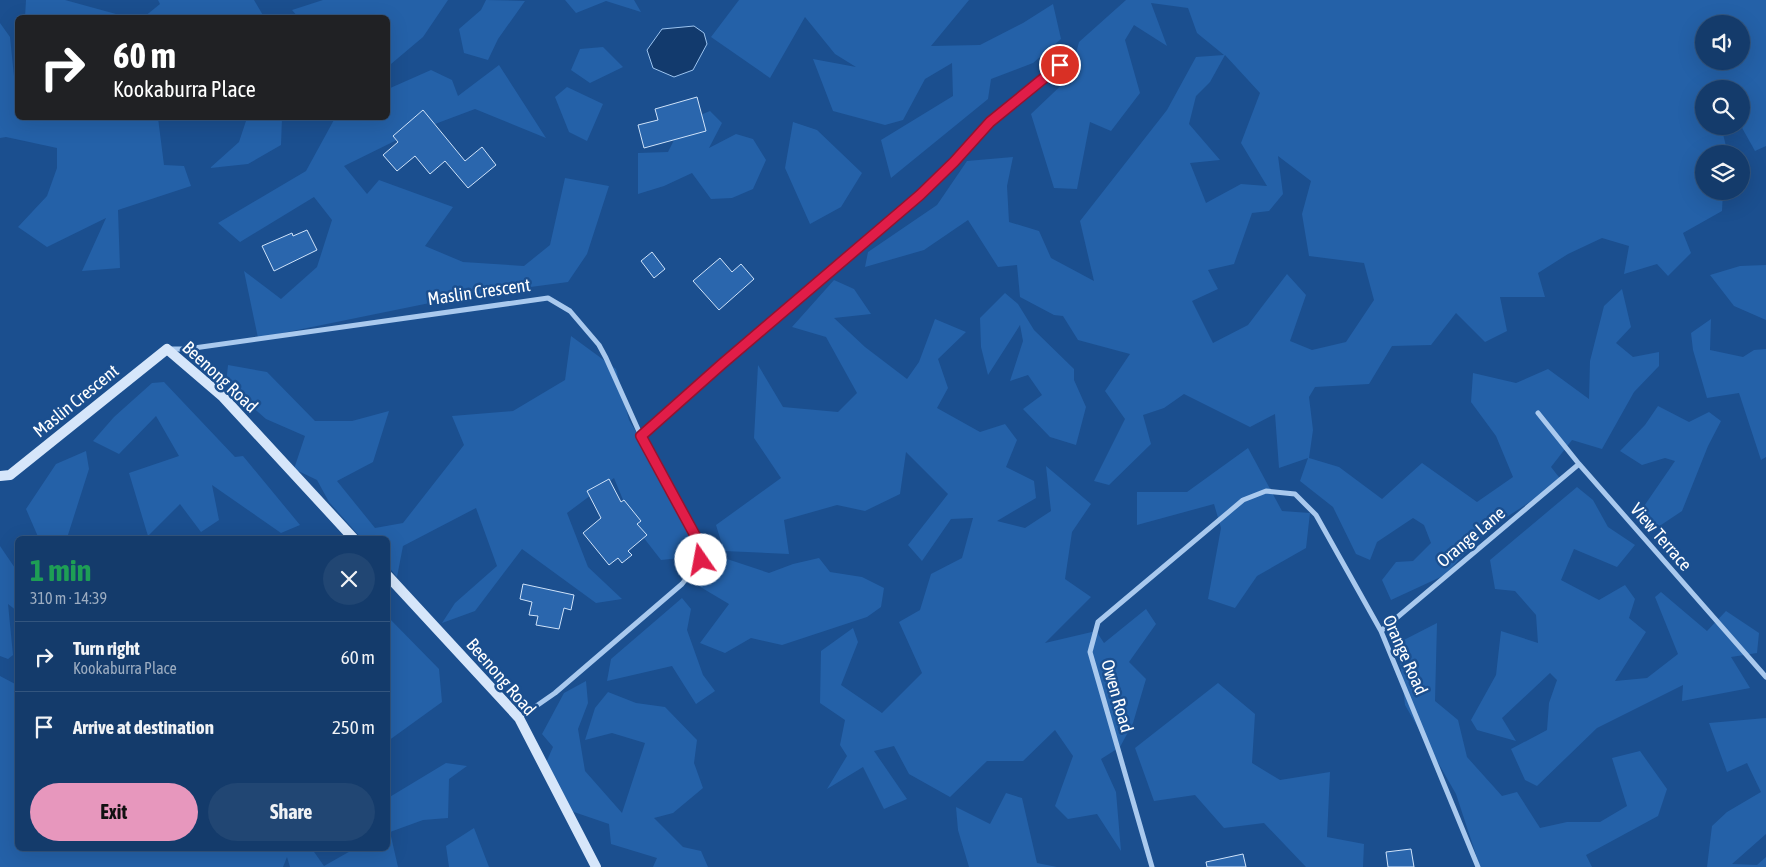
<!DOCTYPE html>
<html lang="en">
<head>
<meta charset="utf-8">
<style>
  body { margin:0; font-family:"Asap Condensed",sans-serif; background:#214673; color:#f1f3f6; height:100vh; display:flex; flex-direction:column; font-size:19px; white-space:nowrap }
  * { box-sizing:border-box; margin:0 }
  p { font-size:16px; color:#9dadc1 }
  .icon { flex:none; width:28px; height:28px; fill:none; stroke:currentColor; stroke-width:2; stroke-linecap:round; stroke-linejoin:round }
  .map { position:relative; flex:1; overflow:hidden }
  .sheet { position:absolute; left:15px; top:536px; width:375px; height:315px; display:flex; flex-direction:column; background:#143b6b; border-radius:8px; box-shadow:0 5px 20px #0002,0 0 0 1px #33557e }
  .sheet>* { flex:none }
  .hud { position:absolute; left:15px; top:15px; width:375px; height:105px; border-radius:8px; box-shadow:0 5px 20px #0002,0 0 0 1px #33557e; background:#202124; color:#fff; overflow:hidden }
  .buttons { position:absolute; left:1695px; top:15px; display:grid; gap:10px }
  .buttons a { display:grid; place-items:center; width:55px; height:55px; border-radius:50%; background:#143b6b; box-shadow:0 5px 20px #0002,0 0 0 1px #33557e; font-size:25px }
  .pin { position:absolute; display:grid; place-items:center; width:42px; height:42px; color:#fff; margin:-21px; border:2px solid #fff; border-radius:50%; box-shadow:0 1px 5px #0007 }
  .me { position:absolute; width:55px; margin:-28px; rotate:348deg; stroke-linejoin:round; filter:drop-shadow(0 0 4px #0008) }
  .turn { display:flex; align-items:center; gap:18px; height:105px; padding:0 15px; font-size:22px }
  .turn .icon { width:65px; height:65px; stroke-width:2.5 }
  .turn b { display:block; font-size:35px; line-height:42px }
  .round { display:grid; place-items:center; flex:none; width:52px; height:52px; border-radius:26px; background:#214673 }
  .summary { display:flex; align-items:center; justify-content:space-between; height:85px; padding:0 15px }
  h1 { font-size:30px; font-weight:700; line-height:38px; color:#1e9e55 }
  .button { display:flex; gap:10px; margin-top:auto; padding:10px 15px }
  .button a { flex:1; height:58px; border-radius:30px; background:#e797bd; color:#111; font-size:20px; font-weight:700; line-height:58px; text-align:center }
  .button a+a { background:#214673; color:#f1f3f6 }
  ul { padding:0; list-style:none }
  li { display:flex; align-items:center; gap:15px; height:70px; padding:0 15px; border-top:1px solid #33557e }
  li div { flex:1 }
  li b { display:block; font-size:19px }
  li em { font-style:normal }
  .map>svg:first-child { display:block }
  .green { fill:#2461a8; fill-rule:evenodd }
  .water { fill:#123a6d; stroke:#9cc4f0 }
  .building { fill:#2a66ad; stroke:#cfe3fa }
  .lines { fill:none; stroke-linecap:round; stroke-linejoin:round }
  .street { stroke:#a9c9ee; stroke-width:5 }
  .secondary { stroke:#d6e6fa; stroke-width:10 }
  .route-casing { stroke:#92132f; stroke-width:12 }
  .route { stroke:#e11d48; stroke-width:9 }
  .labels { text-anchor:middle; stroke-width:5; stroke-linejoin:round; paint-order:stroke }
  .street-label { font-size:18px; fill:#fff; stroke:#1b4f8f }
</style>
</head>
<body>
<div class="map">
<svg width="1766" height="867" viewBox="0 0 1766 867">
  <rect width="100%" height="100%" fill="#1b4f8f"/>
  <path class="green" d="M26 0H65L116 14V17H25Z
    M158 0H254L264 17H144L160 4Z
    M323 0H448L423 37 391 64 388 62V18L298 17 292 10Z
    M486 0 525 1 498 39 488 60 464 53 459 29 481 10Z
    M565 0H634L641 12 606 1 576 13Z
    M739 0H969L931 46 980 45 1023 23 1053 4 1061 39 1033 63 991 79 988 99 891 178 881 140 953 96 952 63 925 79 903 120 885 125 833 111 813 59 856 67 835 54 805 17 770 78 711 37Z
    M1126 0H1766V146L1755 151 1741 126V89H1704V126H1732L1723 134 1728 154H1704V188L1702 191H1723L1722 211 1683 233 1691 253 1668 276 1657 264 1624 274 1629 246 1602 238 1568 254 1538 273 1545 297H1500L1507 331 1485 342 1456 313 1431 345 1392 346 1369 384 1315 387 1309 397 1313 430 1309 458 1339 467 1382 499 1422 463 1477 502 1513 477 1496 436 1471 402 1473 373 1516 383 1548 369 1589 399 1590 361 1604 306 1622 289 1631 327 1616 343 1633 357 1659 352V366L1634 392 1602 449 1572 440 1551 467 1562 481 1493 526 1461 557 1445 575 1391 600 1382 580 1396 562 1413 561 1431 543 1424 525 1413 518 1377 542 1370 560 1356 554 1333 507 1300 481 1308 458 1279 468 1275 414 1250 427 1184 394 1164 408 1143 415 1151 444 1109 485 1094 481 1125 419 1105 391 1130 354 1078 340 1063 316 1054 315 1020 297 1017 265 998 267 968 220 924 250 865 267 868 252 937 205 967 161 1013 157 1007 186 1009 222 1039 231 1051 258 1094 281 1080 221 1167 110 1196 57 1224 55 1197 33 1188 8 1151 3 1167 46 1134 25 1125 40 1140 93 1111 131 1090 122 1077 189 1054 188 1031 114 1070 77 1079 42ZM1704 24H1741V61H1704ZM1225 55 1260 93 1241 143 1267 186 1241 184 1206 203 1190 163 1220 160 1189 124 1196 96 1210 82ZM1278 156 1311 181 1302 214 1309 256 1364 263 1374 300 1346 342 1312 350 1290 341 1306 295 1287 274 1248 325 1213 343 1192 301 1218 289 1208 270 1234 264 1252 213 1269 211 1283 194Z
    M0 23 10 37 15 86H17L18 118H158L164 165 184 166 191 186 118 210 120 268 82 271 106 218 47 247 18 227 47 196 57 168V148L6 137 0 138Z
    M603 47 623 67 590 83 571 70 580 49Z
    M499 65 546 138 475 109 411 133 344 166 367 194 379 180 453 207 425 246 463 262 524 266 550 245 565 178 609 186 587 254 568 282 464 296 258 338 244 271 281 299 317 267 332 220 314 197 240 242 218 223 306 171 335 118H388V89L431 70 452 80 458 96Z
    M567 87 603 104 587 141 569 132 555 97Z
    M710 111 722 123 709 148 736 134 753 139 766 160 753 189 732 198 711 199 692 173 664 186 638 194V153L668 152 683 122Z
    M247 118H282L281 145 248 164 210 168 239 142Z
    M793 122 817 130 862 173 841 207 810 224 785 168Z
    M1766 265V320L1734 306 1710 275 1740 266Z
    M834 280 854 289 871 314 834 318 865 347 907 379 919 362 935 319 966 332 938 359 948 388 937 408 980 432 1005 424 1017 440 1006 467 1034 481 1036 498 997 521 1025 528 1051 511 1046 466 1091 504 1072 532 1065 579 1091 597 1045 643 1096 631 1104 643 1146 609 1156 624 1129 662 1146 679 1133 723 1120 747 1101 759 1116 792 1121 851 1097 814 1068 819 1055 806 1073 756 1055 730 1023 761H987L950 797 909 774 894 746 874 751 907 799 884 809 863 767 827 789 847 756 840 745 845 720 820 703 821 651 853 628 858 642 841 685 882 713 922 673 899 622 920 610 931 574 962 558 973 518 951 519 922 561 908 545 948 494 906 452 900 494 865 511 837 505 784 520 789 554 724 551 716 525 781 478 754 438 758 365 783 407 838 412 857 393 826 337 792 327Z
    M1005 293 1018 304 1034 330 1074 369V380L1086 407 1076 445 1050 437 1023 409 1042 395 1028 375 1010 381 1023 341 1020 325 988 375 981 347 980 318Z
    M1711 319 1710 350 1743 357 1754 350 1766 349V457L1761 460 1739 393 1707 398 1693 350 1691 333Z
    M571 336 616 369 629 420 700 539 680 558 661 560 633 524 614 478 567 513 588 567 622 599 596 603 522 549 475 611 442 623 455 603 497 566 476 508 403 546 397 577 388 566V539H362L329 502 317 480 294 469 305 436 266 419 226 384 228 365 267 372 315 421H352L389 411 373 462 337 481 375 528 403 523 464 445 452 416 513 411 565 380Z
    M164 382 235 457 243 456 300 525 281 533 212 485 219 520 201 532 180 504 148 536 129 473 179 456 156 416 119 454 93 441 114 417 152 383Z
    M1658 406 1689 422 1709 412 1721 421 1708 446 1682 511 1658 527 1640 512 1675 461 1665 458 1642 465 1620 451 1645 425Z
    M1248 448 1282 511 1310 513 1306 548 1257 576 1235 608 1208 599 1221 528 1214 504 1137 525V492H1187Z
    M86 451 89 469 67 538 39 539 26 509 56 464Z
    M1577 487 1593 500 1608 527 1635 545 1617 567 1574 549 1561 580 1599 600 1625 585 1635 599 1629 618 1646 632 1615 681 1647 678 1678 654 1655 597 1661 592 1707 631 1726 611 1759 633 1757 653 1731 657 1750 688 1682 701 1683 685 1597 728 1537 786 1525 780 1511 749 1547 730 1549 703 1557 680 1550 673 1502 718 1516 741 1477 730 1471 720 1496 675 1501 631 1538 643 1536 615 1515 591 1495 589 1490 560Z
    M0 546 17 571V611L8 604 13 655 8 659 0 656Z
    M721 557 769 573 793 564 819 558 830 572 862 577 884 588 881 607 867 617 782 645 751 638 725 653 700 643 729 604 687 579Z
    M682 598 691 609 687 630 703 675 715 691 696 704 672 666 607 681 611 659Z
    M388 617 439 669 442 702 388 741Z
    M1437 623 1435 701 1458 720 1467 757 1502 796 1517 792 1540 828 1567 822H1600L1627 806 1612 758 1640 751 1667 789 1658 816 1586 855 1592 867H1480L1456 794 1405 705 1398 643Z
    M0 676 17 685 18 849H312L324 866 354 849H388V798L446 763 467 766 449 779 448 818 423 820 390 832 398 867H290L287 857 283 867H0Z
    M586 681 588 703 578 729 585 771 622 813 645 743 612 733 585 740 595 708 608 692 636 703 665 707 697 740 694 763 703 788 673 813 654 818 683 847 701 851 708 867H653L657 858 611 844 609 824 571 811 545 765 553 747 542 734 564 693Z
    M1218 683 1255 714 1252 763 1280 780 1330 772 1327 837 1364 844 1363 867H1306L1264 823 1224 828 1195 795 1154 801 1135 748Z
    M1766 718V834L1732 864 1757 865 1766 857V867H1707L1712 826 1727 812 1761 792 1747 763 1727 772 1709 723Z
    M1006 793 1022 798 1037 863 1057 867H969L958 830 956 807 990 824Z
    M474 828 489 867H449L446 846Z"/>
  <path class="water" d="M694 26 704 33 707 44 693 70 674 77 653 68 647 50 662 29Z"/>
  <path class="building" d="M697 97 706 131 644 148 638 125 658 120 655 109Z
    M423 110 465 161 482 147 496 165 468 188 445 161 430 174 415 156 397 171 383 155 398 142 393 136Z
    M307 230 317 250 274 271 262 246 292 233 293 236Z
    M652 252 665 269 654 278 641 261Z
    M720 258 732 272 741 264 754 279 719 310 693 281Z
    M609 479 621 502 624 500 641 521 637 524 647 535 628 551 632 555 622 563 618 558 609 565 583 533 601 518 587 491Z
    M523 584 574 595 571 610 564 608 559 629 536 625 538 616 529 615 532 602 520 599Z
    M1411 849 1414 867H1388L1386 852Z
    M1243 854 1246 867H1207L1206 862Z"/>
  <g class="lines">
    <path class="street" d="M170 349H187L548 298 570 311 599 345 606 358 641 436 697 539 701 560 682 584 555 693 519 718
      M1538 413 1579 464 1766 677
      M641 436 722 364 920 195 954 162 990 122 1073 53
      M1381 631 1579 464
      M1152 867 1090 652 1098 622 1243 500 1266 491 1295 494 1316 515 1381 631 1478 867"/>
    <path class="secondary" d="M0 476 10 475 167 349 223 397 354 539
      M388 576 519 718 596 867"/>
  </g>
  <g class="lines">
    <g class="route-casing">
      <path id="route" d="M701 560 697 539 641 436 722 364 920 195 954 162 990 122 1060 65"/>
    </g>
    <use href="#route" class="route"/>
  </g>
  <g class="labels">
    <g class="street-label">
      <text transform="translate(479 292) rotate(-8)" y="6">Maslin Crescent</text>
      <text transform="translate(220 377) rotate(43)" y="6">Beenong Road</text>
      <text transform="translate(76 401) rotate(-39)" y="6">Maslin Crescent</text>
      <text transform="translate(1471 537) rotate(-40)" y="6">Orange Lane</text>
      <text transform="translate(1661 537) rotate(49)" y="6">View Terrace</text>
      <text transform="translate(1405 655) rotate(66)" y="6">Orange Road</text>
      <text transform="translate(501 677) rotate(49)" y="6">Beenong Road</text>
      <text transform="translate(1117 696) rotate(74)" y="6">Owen Road</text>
    </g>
  </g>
</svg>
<div class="buttons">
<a><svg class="icon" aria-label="sound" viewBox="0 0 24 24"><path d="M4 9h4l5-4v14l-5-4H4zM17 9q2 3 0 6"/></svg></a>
<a><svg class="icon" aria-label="search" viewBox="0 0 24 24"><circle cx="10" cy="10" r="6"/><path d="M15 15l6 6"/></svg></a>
<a><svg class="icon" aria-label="layers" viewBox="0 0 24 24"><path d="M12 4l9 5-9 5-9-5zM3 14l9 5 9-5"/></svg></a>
</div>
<div class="pin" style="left:1060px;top:65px;background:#d93025"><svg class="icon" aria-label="arrive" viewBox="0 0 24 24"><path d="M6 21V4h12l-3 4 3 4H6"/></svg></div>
<svg class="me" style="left:701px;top:560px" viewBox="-20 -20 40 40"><circle r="19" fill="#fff"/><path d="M0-13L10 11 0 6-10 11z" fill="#e11d48"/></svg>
<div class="hud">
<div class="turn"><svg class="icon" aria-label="right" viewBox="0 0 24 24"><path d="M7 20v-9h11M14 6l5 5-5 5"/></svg><div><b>60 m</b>Kookaburra Place</div></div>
</div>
<section class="sheet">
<div class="summary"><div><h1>1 min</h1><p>310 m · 14:39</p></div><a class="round"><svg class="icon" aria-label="close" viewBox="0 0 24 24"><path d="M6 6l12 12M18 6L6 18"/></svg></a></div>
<ul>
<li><svg class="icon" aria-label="right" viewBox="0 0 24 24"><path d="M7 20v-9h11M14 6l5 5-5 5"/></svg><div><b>Turn right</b><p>Kookaburra Place</p></div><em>60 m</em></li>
<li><svg class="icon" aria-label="arrive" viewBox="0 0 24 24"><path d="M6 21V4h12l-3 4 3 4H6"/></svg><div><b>Arrive at destination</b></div><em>250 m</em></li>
</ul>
<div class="button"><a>Exit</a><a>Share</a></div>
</section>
</div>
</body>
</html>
